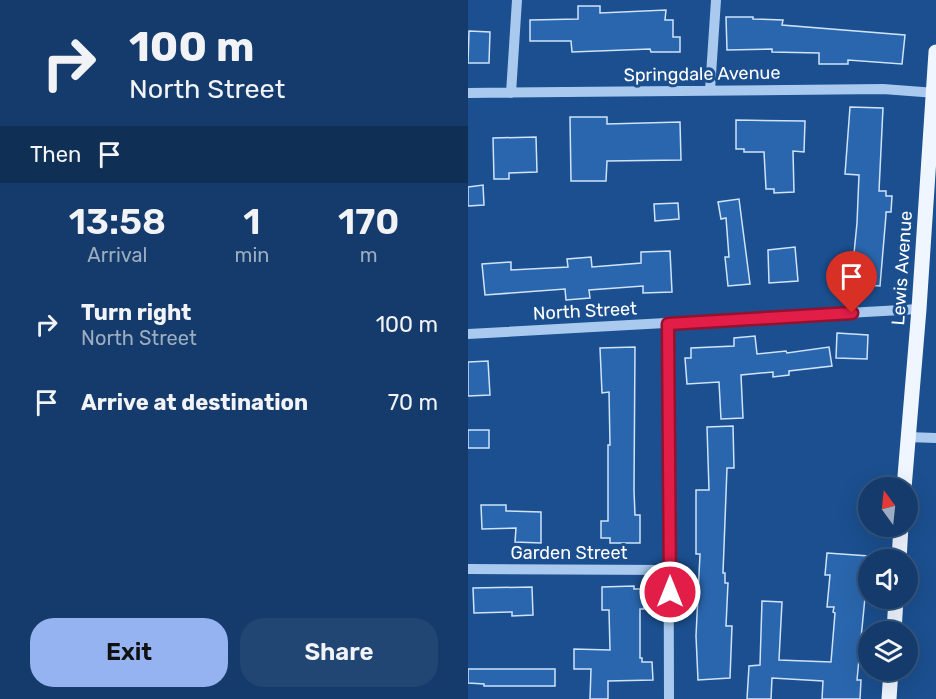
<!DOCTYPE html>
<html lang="en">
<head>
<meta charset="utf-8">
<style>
  body { margin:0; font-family:Rubik,sans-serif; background:#214673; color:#f1f3f6; height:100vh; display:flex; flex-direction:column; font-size:22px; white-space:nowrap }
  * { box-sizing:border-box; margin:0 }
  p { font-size:20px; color:#9dadc1 }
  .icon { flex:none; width:33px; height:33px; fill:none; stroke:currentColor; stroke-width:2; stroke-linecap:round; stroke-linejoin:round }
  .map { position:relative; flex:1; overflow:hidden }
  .sheet { display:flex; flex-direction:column; background:#143b6b; width:468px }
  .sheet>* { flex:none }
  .top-card { background:#143b6b; color:#f1f3f6; overflow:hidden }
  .needle { width:39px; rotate:345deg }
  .tools { position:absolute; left:390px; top:477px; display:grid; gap:12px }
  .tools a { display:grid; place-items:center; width:60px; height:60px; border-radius:50%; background:#143b6b; box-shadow:0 6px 24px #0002,0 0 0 2px #33557e; font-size:30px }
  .pin { position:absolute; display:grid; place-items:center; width:51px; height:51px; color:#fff; margin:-62px -26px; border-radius:50% 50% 50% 0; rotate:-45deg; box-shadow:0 0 6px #0007 }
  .pin .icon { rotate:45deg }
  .me { position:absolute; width:66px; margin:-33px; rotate:0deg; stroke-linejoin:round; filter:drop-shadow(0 0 4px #0008) }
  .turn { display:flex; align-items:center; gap:21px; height:126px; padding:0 30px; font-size:27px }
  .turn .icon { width:78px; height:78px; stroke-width:2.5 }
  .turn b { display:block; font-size:42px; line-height:51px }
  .then { display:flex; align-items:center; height:57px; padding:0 30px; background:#0003; gap:12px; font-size:22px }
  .eta { display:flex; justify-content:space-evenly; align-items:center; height:102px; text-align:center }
  .eta b { font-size:36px; font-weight:600; line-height:42px }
  .button { display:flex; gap:12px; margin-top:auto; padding:12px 30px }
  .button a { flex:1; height:69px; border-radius:24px; background:#95b2f1; color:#111; font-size:24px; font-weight:600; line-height:69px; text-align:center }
  .button a+a { background:#214673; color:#f1f3f6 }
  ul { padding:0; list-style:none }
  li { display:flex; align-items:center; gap:18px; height:78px; padding:0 30px }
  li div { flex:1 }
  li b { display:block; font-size:22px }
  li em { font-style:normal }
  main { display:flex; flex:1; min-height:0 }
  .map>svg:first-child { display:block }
  .building { fill:#2a66ad; stroke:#cfe3fa; stroke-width:1.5 }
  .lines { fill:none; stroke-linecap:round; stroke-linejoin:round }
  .minor { stroke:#a9c9ee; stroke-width:10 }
  .major { stroke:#f0f6ff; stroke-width:15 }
  .route-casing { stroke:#92132f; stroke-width:15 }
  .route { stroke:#e11d48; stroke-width:10 }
  .labels { text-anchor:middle; stroke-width:6; stroke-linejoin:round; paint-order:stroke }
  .street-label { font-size:18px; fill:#fff; stroke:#1b4f8f }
</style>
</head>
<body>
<main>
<section class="sheet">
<div class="top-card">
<div class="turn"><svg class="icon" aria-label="right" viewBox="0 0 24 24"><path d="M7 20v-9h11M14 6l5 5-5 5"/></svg><div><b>100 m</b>North Street</div></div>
<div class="then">Then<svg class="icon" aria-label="arrive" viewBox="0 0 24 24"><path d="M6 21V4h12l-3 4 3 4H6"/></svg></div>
</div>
<div class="eta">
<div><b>13:58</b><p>Arrival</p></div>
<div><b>1</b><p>min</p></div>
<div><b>170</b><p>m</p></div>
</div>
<ul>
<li><svg class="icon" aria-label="right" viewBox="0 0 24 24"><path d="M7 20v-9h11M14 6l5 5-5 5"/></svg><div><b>Turn right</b><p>North Street</p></div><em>100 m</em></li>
<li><svg class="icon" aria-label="arrive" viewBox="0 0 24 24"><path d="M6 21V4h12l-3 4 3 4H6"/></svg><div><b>Arrive at destination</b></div><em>70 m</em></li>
</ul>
<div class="button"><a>Exit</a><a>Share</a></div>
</section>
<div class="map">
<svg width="468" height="699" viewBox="0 0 468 699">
  <rect width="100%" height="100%" fill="#1b4f8f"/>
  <path class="building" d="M110 6H132V13L198 10 197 20H205V37H212V52H183L182 49 104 52 103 41H62V20L110 19Z
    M258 17H285V19L315 20 314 25 437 35 434 64 380 60V64H351V53L304 52V49L259 50Z
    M1 31 22 32 21 63H0Z
    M382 107 415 108 411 191H418V196H424L423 212H418V215L412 286 383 284 389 223 391 175 377 174Z
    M102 117H139V124L212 122 213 160 139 161 138 181H103Z
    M268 120 337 121 336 152 325 151 326 192 306 193V189H298L296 152H276V149H268Z
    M68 137 69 172 41 173V179H26L25 138Z
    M15 185 16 205 0 206V187Z
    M271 199 282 284 260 286 257 257H261L258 218 253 219 250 202Z
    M210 203 211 219 187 221 186 204Z
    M327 247 330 281 301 283 300 250Z
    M202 251 204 292 175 293V286L121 290 122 298 98 300 97 289 17 295 14 264 43 262V270L100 267 99 259 123 257 124 267 173 263V252Z
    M369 333 400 335 399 359 368 358Z
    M287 336 289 354 318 351 319 353 361 347 364 366 321 371V375L305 377V372L273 375 275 418 253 419 251 382 219 384 217 358H223V348L266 346V338Z
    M167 347 166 490 167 515H172V543H142V538H133V521H140V445H142L141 392 134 393 132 348Z
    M20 361 22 395 0 396V362Z
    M265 426 266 468H259L255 573H257V583H260L258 626H264L262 678 230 680 228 636 232 554H228V490H241L239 427Z
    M0 430H21V448H0Z
    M13 505H38V511L73 512V543L47 542 48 528 14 529Z
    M359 553 401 556 389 680H393L392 699H354L355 681 304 678 303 699H279L281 666 292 665 294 601 314 602 311 660 363 662 367 613 365 612 366 607H359L362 575H357Z
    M166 586V589H176V609H172V658H174V662H184L185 680 140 681V699H122L123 669H106V649L142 650 141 610H134V587Z
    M64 587 65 615 44 616V612L6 613 5 588Z
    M0 669H87V686H16V684L0 683Z"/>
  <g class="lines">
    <path class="minor" d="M242 90 248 0
      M0 93 415 89 468 93
      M43 93 49 0
      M200 324 201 699
      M0 334 451 309
      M439 437 468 438
      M0 569 202 570"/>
    <path class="major" d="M436 488 451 309 468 52
      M431 560 433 526
      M426 632 428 598
      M421 699 423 670"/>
  </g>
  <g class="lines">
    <g class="route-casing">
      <path id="route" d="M202 592 200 324 384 313"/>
    </g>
    <use href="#route" class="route"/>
  </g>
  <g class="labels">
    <g class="street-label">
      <text transform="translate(234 74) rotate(-1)" y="6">Springdale Avenue</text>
      <text transform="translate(434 268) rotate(-86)" y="6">Lewis Avenue</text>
      <text transform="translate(117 311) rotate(-3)" y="6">North Street</text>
      <text x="101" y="559">Garden Street</text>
    </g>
  </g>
</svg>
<div class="tools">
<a><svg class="needle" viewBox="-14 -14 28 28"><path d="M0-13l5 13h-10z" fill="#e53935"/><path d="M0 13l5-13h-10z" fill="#9dadc1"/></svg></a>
<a><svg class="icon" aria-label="sound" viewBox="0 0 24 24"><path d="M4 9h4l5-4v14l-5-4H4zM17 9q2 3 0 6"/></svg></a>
<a><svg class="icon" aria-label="layers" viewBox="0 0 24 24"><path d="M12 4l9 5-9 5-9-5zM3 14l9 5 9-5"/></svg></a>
</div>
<div class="pin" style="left:384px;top:313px;background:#d93025"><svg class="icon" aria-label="arrive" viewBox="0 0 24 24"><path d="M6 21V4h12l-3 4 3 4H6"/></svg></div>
<svg class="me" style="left:202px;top:592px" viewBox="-20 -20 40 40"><circle r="17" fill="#e11d48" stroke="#fff" stroke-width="3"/><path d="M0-11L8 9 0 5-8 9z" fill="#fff"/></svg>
</div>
</main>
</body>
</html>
